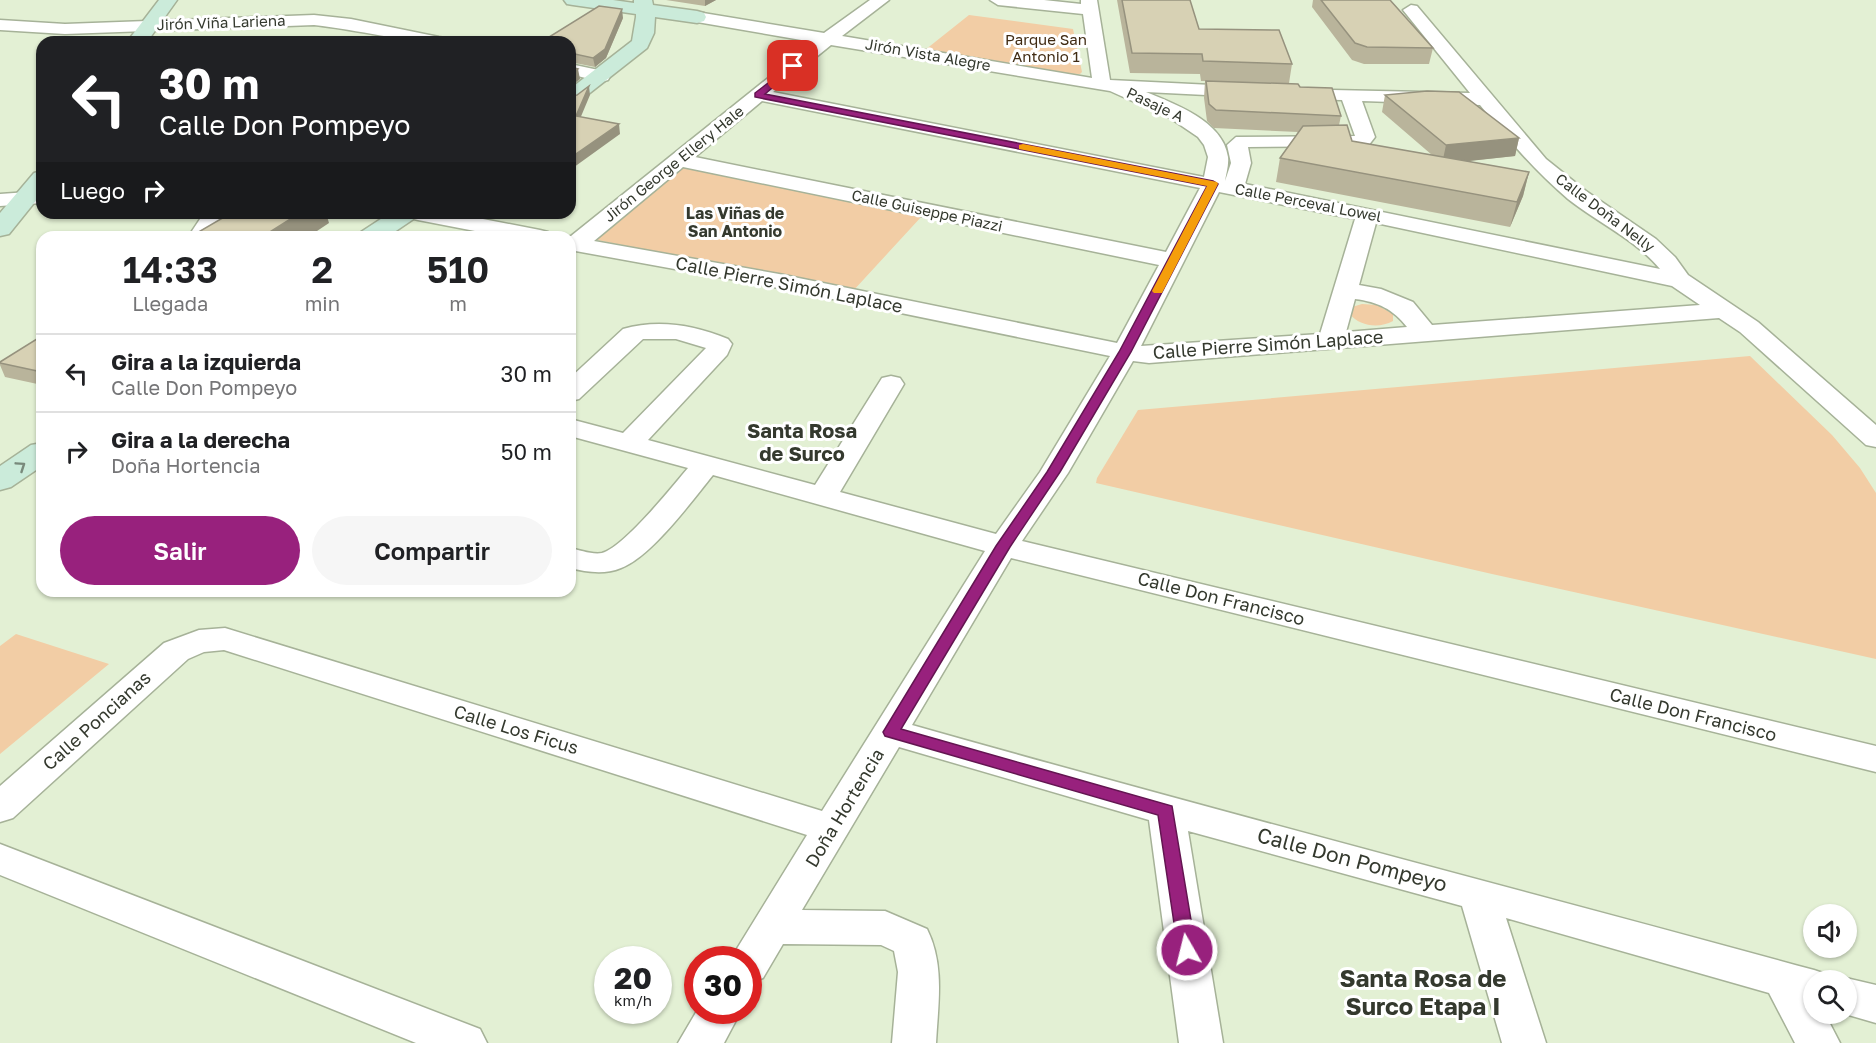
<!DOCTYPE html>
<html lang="es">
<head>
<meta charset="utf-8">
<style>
  body { margin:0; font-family:"Golos Text",sans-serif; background:#f6f6f6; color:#202124; height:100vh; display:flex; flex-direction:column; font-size:22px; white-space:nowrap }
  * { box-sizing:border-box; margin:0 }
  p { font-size:20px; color:#757577 }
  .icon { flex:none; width:33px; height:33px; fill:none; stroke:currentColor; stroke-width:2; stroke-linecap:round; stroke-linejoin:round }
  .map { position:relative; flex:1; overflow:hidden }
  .drawer { position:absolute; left:36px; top:231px; width:540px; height:366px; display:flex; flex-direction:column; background:#fff; border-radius:18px; box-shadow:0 2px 4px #0004 }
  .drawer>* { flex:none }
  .banner { position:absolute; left:36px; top:36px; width:540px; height:183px; border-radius:18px; box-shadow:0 2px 4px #0004; background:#202124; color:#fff; overflow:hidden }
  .fabs { position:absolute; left:1803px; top:904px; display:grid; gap:12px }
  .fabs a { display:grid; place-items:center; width:54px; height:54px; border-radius:50%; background:#fff; box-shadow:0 2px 4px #0004; font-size:30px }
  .speed { position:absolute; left:594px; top:946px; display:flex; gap:12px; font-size:30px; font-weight:700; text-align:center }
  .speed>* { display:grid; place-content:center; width:78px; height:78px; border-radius:50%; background:#fff; box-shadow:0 2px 4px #0004; line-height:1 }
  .speed small { font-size:15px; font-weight:400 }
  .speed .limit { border:9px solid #d22; background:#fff; color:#111 }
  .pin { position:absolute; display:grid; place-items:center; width:51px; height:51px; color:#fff; margin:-26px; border-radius:12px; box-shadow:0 3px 9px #0006 }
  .me { position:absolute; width:66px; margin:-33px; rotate:352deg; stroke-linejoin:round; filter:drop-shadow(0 0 4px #0008) }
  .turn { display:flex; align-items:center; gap:21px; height:126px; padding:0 24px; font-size:27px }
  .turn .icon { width:78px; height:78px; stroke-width:2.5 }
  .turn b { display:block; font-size:42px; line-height:51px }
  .then { display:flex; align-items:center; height:57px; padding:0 24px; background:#0003; gap:12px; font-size:22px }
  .eta { display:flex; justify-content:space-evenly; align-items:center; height:102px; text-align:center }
  .eta b { font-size:36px; font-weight:600; line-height:42px }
  .primary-button { display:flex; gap:12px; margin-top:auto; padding:12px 24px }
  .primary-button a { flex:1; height:69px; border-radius:36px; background:#98217d; color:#fff; font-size:24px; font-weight:600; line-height:69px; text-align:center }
  .primary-button a+a { background:#f6f6f6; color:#202124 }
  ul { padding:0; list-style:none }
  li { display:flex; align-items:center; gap:18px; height:78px; padding:0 24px; border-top:2px solid #e0e0e0 }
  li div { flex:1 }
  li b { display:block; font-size:22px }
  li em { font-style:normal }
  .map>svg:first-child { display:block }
  .green { fill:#f2cda5 }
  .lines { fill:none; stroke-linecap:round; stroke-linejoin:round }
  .street-casing { stroke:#a6b298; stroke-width:3 }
  .secondary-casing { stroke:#a6b298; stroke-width:3 }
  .street { fill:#fff; fill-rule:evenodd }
  .secondary { fill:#cbebda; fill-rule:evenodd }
  .wall { fill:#b9b49b }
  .shaded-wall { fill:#96927e }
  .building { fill:#d7d1b4; stroke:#96927e; stroke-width:1.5 }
  .oneway { stroke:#78897b }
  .route { fill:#98217d; stroke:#631551; stroke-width:1.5 }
  .slow { fill:#f59e0b }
  .labels { text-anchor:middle; stroke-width:6; stroke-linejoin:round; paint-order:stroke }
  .far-street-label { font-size:15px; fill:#34392e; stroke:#fff }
  .far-park-label { font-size:15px; fill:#402b13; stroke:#fff }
  .far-neighbourhood-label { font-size:16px; font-weight:bold; fill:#34392e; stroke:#fff }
  .street-label { font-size:18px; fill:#34392e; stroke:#fff }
  .neighbourhood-label { font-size:20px; font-weight:bold; fill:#34392e; stroke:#fff }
  .near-street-label { font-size:21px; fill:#34392e; stroke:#fff }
  .near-neighbourhood-label { font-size:24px; font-weight:bold; fill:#34392e; stroke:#fff }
</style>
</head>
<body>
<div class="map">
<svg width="1876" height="1043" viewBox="0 0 1876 1043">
  <rect width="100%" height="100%" fill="#e3f0d4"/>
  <path class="green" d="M969 15 1073 29 1082 72 1080 74 1054 73 925 50Z
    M686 164 922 216 853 291 592 239Z
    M1362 304 1377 305 1393 314V321C1379 329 1359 326 1350 314L1352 307Z
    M1750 356 1832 435 1860 468 1876 493V659L1492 574 1096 483 1097 478 1138 410Z
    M16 634 109 664 0 754V646Z"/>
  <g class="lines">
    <g class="street-casing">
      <path id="street" d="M870 0H889L842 36 1092 78 1083 14 998 5 990 0H1044L1081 4V0H1097L1110 80 1253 87 1255 91 1253 95 1246 97 1146 92C1175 104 1223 121 1228 157 1229 165 1226 174 1225 181L1231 163 1227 145 1236 137 1355 136 1342 100 1294 99 1287 97 1285 93 1287 89 1470 93 1403 10 1411 5 1417 6 1546 159 1586 191 1656 239 1675 257 1688 275 1758 322 1876 425V447L1866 445 1740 332 1719 318 1149 363 1133 361 1068 473 1022 541 1876 746V772L1011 558 912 725C1212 810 1514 888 1814 970L1829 975 1832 981H1814V1014H1825L1840 1043H1795L1769 993 1506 918 1546 1043H1502L1462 906 1188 831 1223 1043H1179L1149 820 899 747 802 910 885 911 927 929C945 965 938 1004 936 1043H892L898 972 894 951 881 945 783 944 763 978 748 983V960H730L807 835 224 650 204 652 188 659 13 818 0 822V786L164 643 199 630 225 628 822 811 985 551 713 475C692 501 651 557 621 568 604 575 587 572 570 568V548C579 550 593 555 602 553 624 547 672 487 688 468L570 436V419L623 433 706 348 676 339H643L579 399 570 401V378L623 329C658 319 694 325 728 339L732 344 727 355 648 440 815 485 882 378 891 376 900 378 904 384 840 492 996 534 1040 472 1110 356 779 288 570 250V237H567L571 236 813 42 697 22 691 21 689 17 691 13 697 12 824 33ZM831 45 1110 91 1170 118 1198 137 1204 145 1208 157 1204 177 773 92ZM762 101 1200 188 1166 252 695 157ZM1362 101 1480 105C1508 139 1534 170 1568 199 1598 223 1635 239 1660 269L1245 184 1251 163 1248 147 1368 146 1375 137ZM683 167 1159 265 1117 343 779 274 594 241ZM1219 192 1355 219 1320 334 1141 346ZM1376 223 1672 286 1700 305 1432 325 1413 302 1381 289 1359 285ZM1355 299C1378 302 1393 309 1407 327L1346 332Z
        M314 15 351 19 439 37 445 38 448 42C401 42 360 30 314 25L65 34 0 30V20L65 24Z
        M570 64 608 72 610 76 608 80 601 82 570 74Z
        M42 191V203L0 206V194Z
        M204 213H226L210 237H188Z
        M407 213H452L540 230 548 232 551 237H506L418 220 410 218Z
        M0 844 480 1029 487 1043H416L0 875Z
        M1846 978 1876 985V1023L1845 1014 1846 981H1837Z
        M698 1009V1011H741L724 1043H678Z"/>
    </g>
    <g class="secondary-casing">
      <path id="secondary" d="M159 0H177L147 42H127Z
        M564 0H613L634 3V0H652L653 5 697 11 704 13 706 17 704 21 697 23 655 17 654 33 647 48 577 103 570 105V89L632 41 636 17V14L573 5 567 4Z
        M42 171V193L9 234 0 236V213L34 173Z
        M390 213H418L415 218 387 237H358L361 232Z
        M42 443V466L11 487 0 490V466L31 445Z"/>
    </g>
    <use href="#street" class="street"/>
    <use href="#secondary" class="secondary"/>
  </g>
  <path class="wall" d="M666 0H716L705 6Z
    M1117 0H1190L1199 29 1292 64 1289 83 1300 87 1341 116 1339 125 1352 141 1432 155 1382 112 1385 95 1519 138 1515 156 1467 161 1529 172 1523 196 1510 227 1276 182 1280 158 1298 132 1214 128 1207 121 1204 98 1205 81H1201L1200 74 1130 73Z
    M1313 0H1390L1433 48 1429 64H1364L1352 60 1312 7Z
    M623 18 606 58 595 67 570 62V42Z
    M42 337V385L5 377 0 365V362Z"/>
  <path class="shaded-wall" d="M705 0H716L705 6Z
    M622 9 623 18 606 58 595 67 593 58Z
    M578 69 580 79 570 87V76Z
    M589 86 590 95 577 126 576 116Z
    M619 124 620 134 570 170V158Z
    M1519 138 1515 156 1442 164 1446 145Z
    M1529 172 1523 196 1510 227 1517 202Z
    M300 213H326L329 223 308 237H262Z"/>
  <path class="building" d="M1122 0H1190L1199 29 1279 30 1292 64 1203 61 1202 54 1132 53Z
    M1321 0H1390L1433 48 1367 47 1355 43Z
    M599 6 622 9 605 49 593 58 570 53V42H541Z
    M570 67 578 69 570 76Z
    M1206 81 1298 84 1300 87 1332 88 1341 116 1216 110 1209 104Z
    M589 86 576 116 619 124 570 158V96L577 95Z
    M1427 91 1459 92 1519 138 1446 145 1385 95Z
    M1347 125 1352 141 1529 172 1517 202 1280 158 1303 126Z
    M231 213H300L262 237H193L195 234Z
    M40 337H42V372L0 363V362Z"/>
  <defs><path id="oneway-chevron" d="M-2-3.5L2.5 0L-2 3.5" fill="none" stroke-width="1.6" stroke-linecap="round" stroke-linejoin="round" transform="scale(1.5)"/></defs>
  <use class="oneway" href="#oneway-chevron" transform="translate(21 466) rotate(-34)"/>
  <path class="route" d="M793 64 796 65V68L765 94 1213 181 1218 184 1131 352 1060 472 1010 547 901 729 1172 806 1196 950 1194 956 1187 958 1180 956 1178 950 1158 815 885 736 883 732 996 546 1047 472 1119 352 1207 186 755 97V93Z"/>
  <path class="slow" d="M1023 144 1217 182 1218 184 1162 293H1154L1152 291 1207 186 1019 149V145Z"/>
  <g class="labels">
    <g class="far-street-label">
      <text transform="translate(221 23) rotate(-2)" y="5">Jirón Viña Lariena</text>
      <text transform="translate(928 55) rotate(10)" y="5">Jirón Vista Alegre</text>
      <text transform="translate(1155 105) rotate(25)" y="5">Pasaje A</text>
      <text transform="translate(674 164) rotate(-39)" y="5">Jirón George Ellery Hale</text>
      <text transform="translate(1308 203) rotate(11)" y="5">Calle Perceval Lowel</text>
      <text transform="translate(927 211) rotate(12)" y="5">Calle Guiseppe Piazzi</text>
      <text transform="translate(1605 213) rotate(37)" y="5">Calle Doña Nelly</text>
    </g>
    <g class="far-park-label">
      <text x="1046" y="45">Parque San<tspan x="1046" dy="17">Antonio 1</tspan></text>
    </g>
    <g class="far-neighbourhood-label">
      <text x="735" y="219">Las Viñas de<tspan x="735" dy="18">San Antonio</tspan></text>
    </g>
    <g class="street-label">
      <text transform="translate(789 285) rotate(11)" y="6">Calle Pierre Simón Laplace</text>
      <text transform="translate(1268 345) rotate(-4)" y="6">Calle Pierre Simón Laplace</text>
      <text transform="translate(1221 599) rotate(14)" y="6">Calle Don Francisco</text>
      <text transform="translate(1693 715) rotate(14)" y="6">Calle Don Francisco</text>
      <text transform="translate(97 721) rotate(-42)" y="6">Calle Poncianas</text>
      <text transform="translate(516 730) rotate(17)" y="6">Calle Los Ficus</text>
      <text transform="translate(845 808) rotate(-59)" y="6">Doña Hortencia</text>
    </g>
    <g class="neighbourhood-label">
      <text x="802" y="438">Santa Rosa<tspan x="802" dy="23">de Surco</tspan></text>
    </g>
    <g class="near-street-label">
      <text transform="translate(1352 860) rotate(15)" y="7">Calle Don Pompeyo</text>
    </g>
    <g class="near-neighbourhood-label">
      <text x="1423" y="987">Santa Rosa de<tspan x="1423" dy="28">Surco Etapa I</tspan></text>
    </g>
  </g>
</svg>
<div class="fabs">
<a><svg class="icon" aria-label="sound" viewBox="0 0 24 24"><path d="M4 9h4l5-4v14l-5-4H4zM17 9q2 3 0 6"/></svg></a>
<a><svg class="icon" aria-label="search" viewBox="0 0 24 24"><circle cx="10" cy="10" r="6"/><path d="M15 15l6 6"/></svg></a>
</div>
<div class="speed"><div>20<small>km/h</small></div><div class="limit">30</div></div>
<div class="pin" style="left:793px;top:66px;background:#d93025"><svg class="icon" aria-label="arrive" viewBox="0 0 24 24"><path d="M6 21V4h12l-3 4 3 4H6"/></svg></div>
<svg class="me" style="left:1187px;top:950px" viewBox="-20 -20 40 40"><circle r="17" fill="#98217d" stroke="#fff" stroke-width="3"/><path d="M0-11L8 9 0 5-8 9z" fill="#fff"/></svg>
<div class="banner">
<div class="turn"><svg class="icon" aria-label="left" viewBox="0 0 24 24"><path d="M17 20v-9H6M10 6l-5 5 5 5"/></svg><div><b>30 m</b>Calle Don Pompeyo</div></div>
<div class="then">Luego<svg class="icon" aria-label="right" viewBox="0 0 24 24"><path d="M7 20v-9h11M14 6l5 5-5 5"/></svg></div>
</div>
<section class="drawer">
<div class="eta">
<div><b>14:33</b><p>Llegada</p></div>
<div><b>2</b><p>min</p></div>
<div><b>510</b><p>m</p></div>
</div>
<ul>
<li><svg class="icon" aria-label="left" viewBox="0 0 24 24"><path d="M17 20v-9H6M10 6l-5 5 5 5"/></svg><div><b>Gira a la izquierda</b><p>Calle Don Pompeyo</p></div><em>30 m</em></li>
<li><svg class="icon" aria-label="right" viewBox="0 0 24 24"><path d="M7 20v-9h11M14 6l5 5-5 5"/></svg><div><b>Gira a la derecha</b><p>Doña Hortencia</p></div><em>50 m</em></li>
</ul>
<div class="primary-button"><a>Salir</a><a>Compartir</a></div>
</section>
</div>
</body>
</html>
